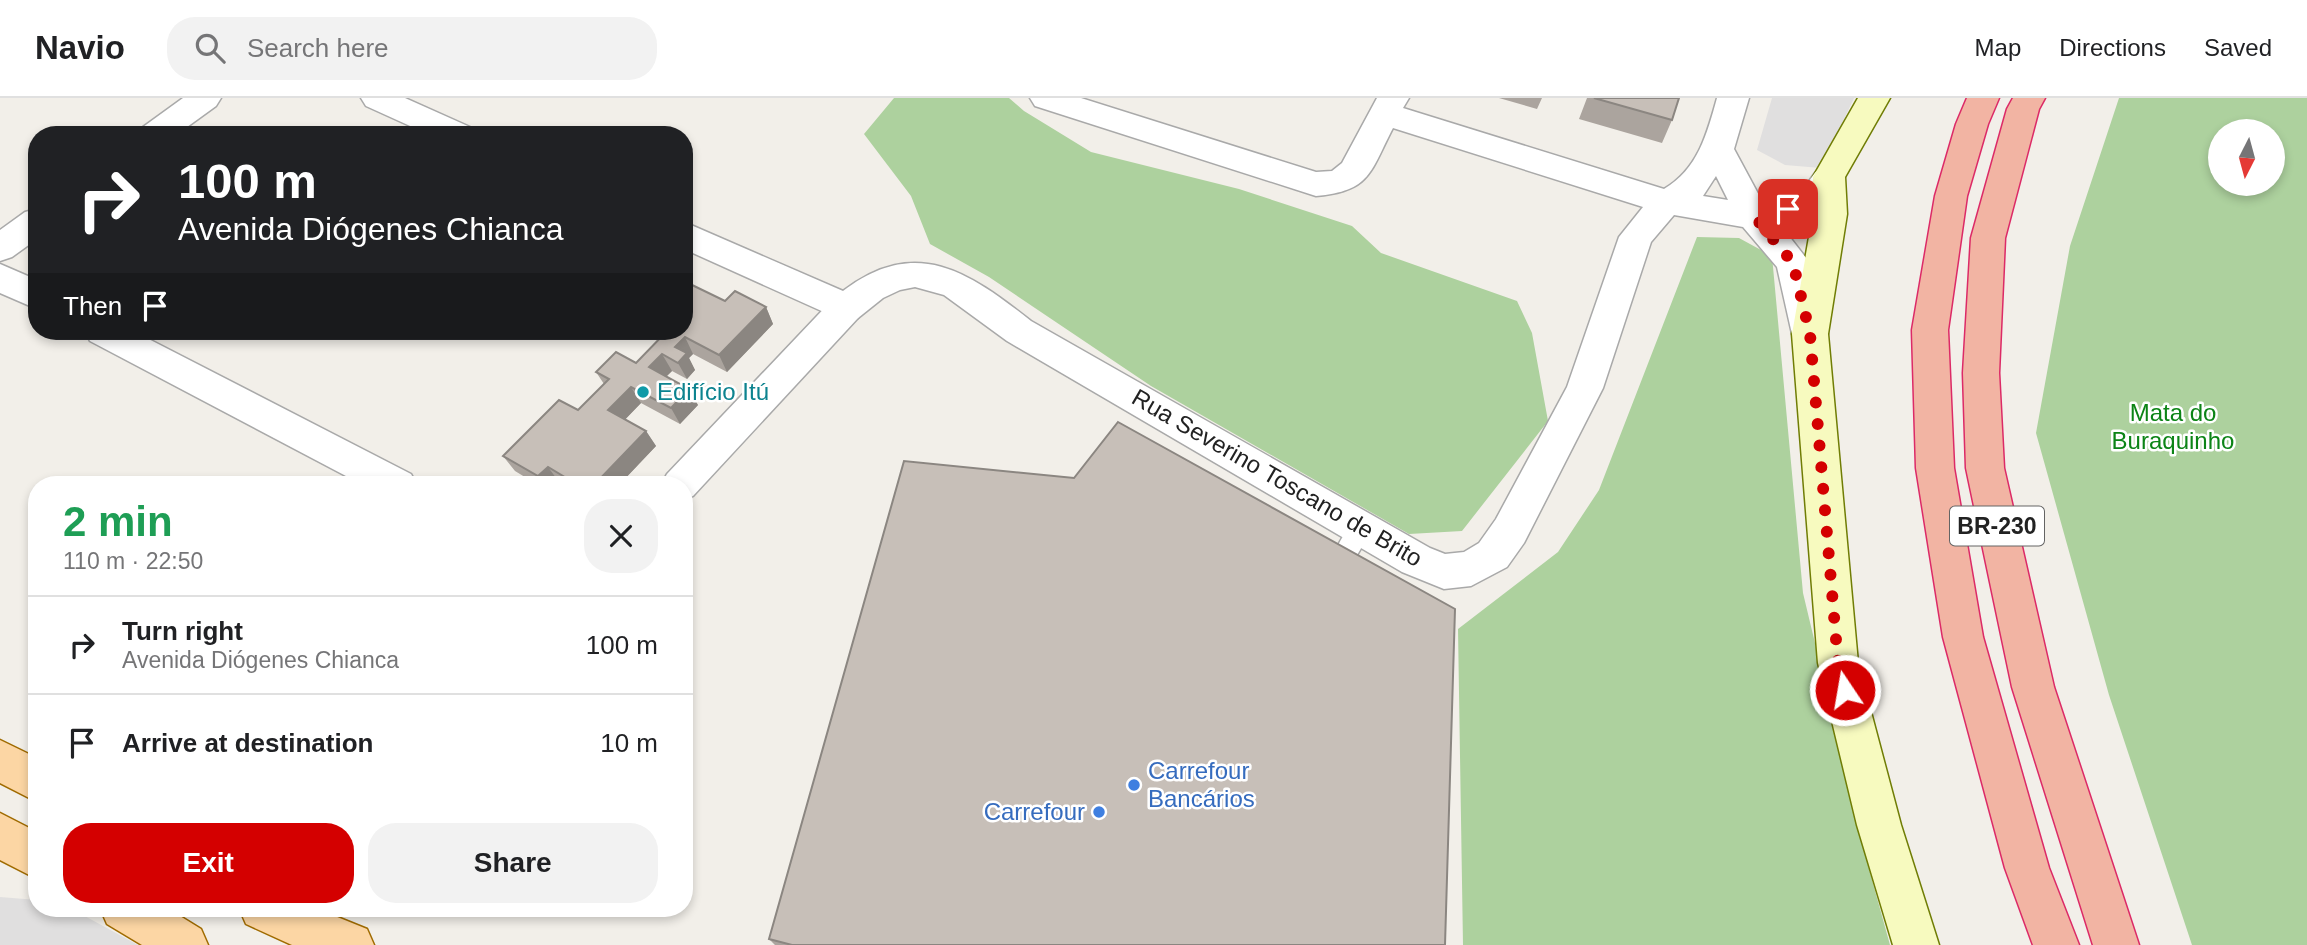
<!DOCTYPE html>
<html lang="en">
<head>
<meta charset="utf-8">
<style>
  body { margin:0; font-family:Helvetica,sans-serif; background:#f2f2f2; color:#202124; height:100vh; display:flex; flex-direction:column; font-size:26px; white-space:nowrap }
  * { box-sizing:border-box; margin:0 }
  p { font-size:23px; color:#757577 }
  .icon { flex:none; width:38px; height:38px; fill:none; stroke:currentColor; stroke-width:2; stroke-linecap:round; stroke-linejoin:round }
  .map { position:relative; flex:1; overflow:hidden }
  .sheet { position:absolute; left:28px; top:378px; width:665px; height:441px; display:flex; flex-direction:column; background:#fff; border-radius:28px; box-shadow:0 4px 10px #0003 }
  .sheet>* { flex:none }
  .top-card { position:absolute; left:28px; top:28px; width:665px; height:214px; border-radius:28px; box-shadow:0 4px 10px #0003; background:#202124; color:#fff; overflow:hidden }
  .needle { width:46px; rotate:186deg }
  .controls { position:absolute; left:2208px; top:21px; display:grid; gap:14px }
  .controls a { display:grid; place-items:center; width:77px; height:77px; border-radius:50%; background:#fff; box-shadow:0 4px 10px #0003; font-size:35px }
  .pin { position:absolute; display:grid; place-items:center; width:60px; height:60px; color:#fff; margin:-30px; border-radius:14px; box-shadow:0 4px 10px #0006 }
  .me { position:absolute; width:77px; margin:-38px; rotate:348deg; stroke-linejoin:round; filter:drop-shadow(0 0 5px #0008) }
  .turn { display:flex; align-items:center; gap:24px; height:147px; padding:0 35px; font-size:32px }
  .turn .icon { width:91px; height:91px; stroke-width:2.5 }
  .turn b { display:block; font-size:49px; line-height:60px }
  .then { display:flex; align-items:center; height:66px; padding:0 35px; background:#0003; gap:14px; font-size:26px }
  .round { display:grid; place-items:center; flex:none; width:74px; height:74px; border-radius:28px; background:#f2f2f2 }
  .summary { display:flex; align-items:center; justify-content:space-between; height:119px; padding:0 35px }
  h1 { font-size:42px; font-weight:800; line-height:52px; color:#1e9e55 }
  .action { display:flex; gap:14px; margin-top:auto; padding:14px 35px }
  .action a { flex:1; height:80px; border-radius:28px; background:#d40000; color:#fff; font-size:28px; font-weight:800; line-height:80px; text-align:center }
  .action a+a { background:#f2f2f2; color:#202124 }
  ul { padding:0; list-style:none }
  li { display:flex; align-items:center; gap:21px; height:98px; padding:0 35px; border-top:2px solid #e0e0e0 }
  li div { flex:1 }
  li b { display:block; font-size:26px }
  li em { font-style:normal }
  header { display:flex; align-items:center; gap:42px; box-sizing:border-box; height:98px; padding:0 35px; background:#fff; border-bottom:2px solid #e0e0e0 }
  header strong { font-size:33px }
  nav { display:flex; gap:38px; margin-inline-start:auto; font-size:24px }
  .search { width:490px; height:63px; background:#f2f2f2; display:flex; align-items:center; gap:18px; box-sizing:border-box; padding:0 24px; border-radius:28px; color:#757577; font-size:26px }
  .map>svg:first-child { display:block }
  .residential { fill:#e0dfdf }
  .forest { fill:#add19e; fill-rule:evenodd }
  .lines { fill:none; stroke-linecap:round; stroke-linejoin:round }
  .service-casing { stroke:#a9a9a9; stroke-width:3 }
  .minor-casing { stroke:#a9a9a9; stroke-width:3 }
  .tertiary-casing { stroke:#a9a9a9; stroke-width:3 }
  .secondary-casing { stroke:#707d05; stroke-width:3 }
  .primary-casing { stroke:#a06b00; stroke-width:3 }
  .trunk-casing { stroke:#dc2a67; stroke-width:3 }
  .service { fill:#fff; fill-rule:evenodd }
  .minor { fill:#fff; fill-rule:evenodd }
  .tertiary { fill:#fff; fill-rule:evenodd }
  .secondary { fill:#f7fabf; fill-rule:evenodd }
  .primary { fill:#fcd6a4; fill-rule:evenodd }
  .trunk { fill:#f2b4a3; fill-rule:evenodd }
  .wall { fill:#aba49e }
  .shaded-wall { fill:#8b8681 }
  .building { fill:#c7bfb8; stroke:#8b8681; stroke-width:2 }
  .route { stroke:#d40000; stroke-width:12; stroke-dasharray:0 21.6 }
  .culture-dot { fill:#0f9aa8; stroke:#fff; stroke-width:2.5 }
  .shop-dot { fill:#3f7fe0; stroke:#fff; stroke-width:2.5 }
  .labels { text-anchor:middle; stroke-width:5; stroke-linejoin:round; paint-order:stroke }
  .shield { fill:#fff; stroke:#646464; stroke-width:2 }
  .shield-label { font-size:23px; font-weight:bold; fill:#222 }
  .culture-label { font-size:24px; fill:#0d838f; stroke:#fff; text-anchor:start }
  .park-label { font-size:24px; fill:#0c8416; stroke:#fff }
  .street-label { font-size:24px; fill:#222; stroke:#fff }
  .shop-label { font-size:24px; fill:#366cbe; stroke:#fff; text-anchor:start }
</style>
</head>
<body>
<header>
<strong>Navio</strong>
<div class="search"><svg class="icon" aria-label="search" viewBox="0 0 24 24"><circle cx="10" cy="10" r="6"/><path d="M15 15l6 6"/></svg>Search here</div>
<nav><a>Map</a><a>Directions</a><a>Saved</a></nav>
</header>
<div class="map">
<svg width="2307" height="847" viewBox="0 0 2307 847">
  <rect width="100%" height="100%" fill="#f2efe9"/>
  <path class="residential" d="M1772 0H1854L1821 70 1785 67 1757 52Z
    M0 799 37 802V810H70L138 847H0Z"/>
  <path class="forest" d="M894 0H1009L1024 13 1091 54 1239 91 1352 128 1381 155 1517 203 1532 235 1548 323 1462 433 1409 436 1151 288 989 179 930 146 911 98 864 36Z
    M2119 0H2307V847H2192L2109 597 2036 335 2070 148ZM2273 33V86H2221V33Z
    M1697 139 1739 140 1772 158 1803 495 1869 771 1890 847H1463L1458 531 1558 454 1599 392Z"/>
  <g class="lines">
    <g class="service-casing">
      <path id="service" d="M1360 422 1367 425 1371 431C1364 444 1355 467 1341 472L1333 470 1330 463C1337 450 1346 427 1360 422Z"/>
    </g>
    <g class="minor-casing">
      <path id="minor" d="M0 166 37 182V211L0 195Z
        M846 196 858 200 863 210 858 220 693 398 684 402V387H661L667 376 834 200Z
        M85 233H133L411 376 417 387H363L90 243Z"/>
    </g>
    <g class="tertiary-casing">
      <path id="tertiary" d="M183 0H221L216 8 176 37H138L143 29Z
        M361 0H405L470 29 475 37H430L366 8Z
        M1030 0H1081L1316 74 1332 73 1342 65 1377 0H1409L1403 10 1664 91C1698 71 1707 36 1717 0H1749L1734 51 1762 103C1773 101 1792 100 1800 93 1817 79 1813 62 1840 71L1845 79 1822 113 1778 124 1810 165 1828 236 1822 246 1810 250 1798 246 1792 236 1777 169 1743 129 1674 117 1651 144 1603 290 1524 445 1507 469 1471 488 1444 491 1402 474 1007 243 944 197 915 189 900 192 883 200 858 220 846 224 684 151V124L843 193C916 137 969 174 1031 223L1430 450 1445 456 1464 454 1479 445 1496 421 1567 289 1619 139 1643 109 1393 30C1370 74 1371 93 1316 98L1035 8ZM1716 78 1728 102 1703 98Z
        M37 111V141L12 159 0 163V132L25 114Z"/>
    </g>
    <g class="secondary-casing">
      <path id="secondary" d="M1858 0H1890L1845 79 1847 116 1828 236 1858 565 1901 727 1939 847H1893L1857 727 1818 565 1792 236 1813 116V79Z"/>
    </g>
    <g class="primary-casing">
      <path id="primary" d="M0 642 37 660V704L0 685Z
        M0 715 37 734V781L0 762Z
        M100 810H167L201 831 208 847H142L107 826Z
        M239 810H315L367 831 374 847H292L246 826Z"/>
    </g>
    <g class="trunk-casing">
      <path id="trunk" d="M1967 0H1999L1988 26 1967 98 1948 232 1954 370 1983 539 2049 770 2079 847H2033L2005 770 1943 539 1916 370 1912 232 1935 98 1956 26Z
        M2013 0H2045L2039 11 2005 140 1999 275 2004 370 2054 589 2139 847H2093L2012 589 1966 370 1963 275 1971 140 2007 11Z"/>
    </g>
    <use href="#service" class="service"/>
    <use href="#minor" class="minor"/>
    <use href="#tertiary" class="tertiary"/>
    <use href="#secondary" class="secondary"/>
    <use href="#primary" class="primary"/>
    <use href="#trunk" class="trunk"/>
  </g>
  <path class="wall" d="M1499 0H1542L1537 11Z
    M1587 0H1679L1672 22 1662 45 1579 21Z
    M725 203 766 209 773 226 727 274 693 256 689 260 695 272 687 281 672 273 666 278 698 307 680 326 641 305 625 321 646 333 656 348 619 387H563L559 384 557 387H538L515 373 503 358 578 312 604 286 596 274 636 265 662 238 659 233H684Z
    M769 841 1445 847H775Z"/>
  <path class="shaded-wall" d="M766 209 773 226 727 274 719 257Z
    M685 239 693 256 689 260 695 272 687 281 678 265 675 249Z
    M662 256 672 273 659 286 649 269Z
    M631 289 641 305 619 328 608 312Z
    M689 291 698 307 680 326 671 310Z
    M646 333 656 348 619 387H594Z
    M548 369 559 384 557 387H545L538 378Z"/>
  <path class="building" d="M1594 0H1679L1672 22Z
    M690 186 725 203 735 193 766 209 719 257 685 239 675 249 687 255 678 265 662 256 649 269 689 291 671 310 631 289 608 312 646 333 594 387H578L548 369 538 378 503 358 559 302 578 312 609 281 596 274 616 254 636 265 667 233H684V192Z
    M1118 324 1455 511 1445 847H792L769 841 904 363 1074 380Z"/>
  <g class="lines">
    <path class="route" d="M1788 111 1754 118 1793 165 1810 236 1838 565 1845 592"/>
  </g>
  <circle class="culture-dot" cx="643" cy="294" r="7"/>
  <g class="shop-dot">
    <circle cx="1134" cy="687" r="7"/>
    <circle cx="1099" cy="714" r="7"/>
  </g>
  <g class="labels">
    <rect class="shield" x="1950" y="408.5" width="94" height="39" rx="5"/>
    <g class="shield-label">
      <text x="1997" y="436">BR-230</text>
    </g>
    <g class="culture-label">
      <text x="657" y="302">Edifício Itú</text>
    </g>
    <g class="park-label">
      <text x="2173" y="323">Mata do<tspan x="2173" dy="28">Buraquinho</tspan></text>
    </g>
    <g class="street-label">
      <text transform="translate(1277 380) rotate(30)" y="8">Rua Severino Toscano de Brito</text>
    </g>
    <g class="shop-label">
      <text x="1148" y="681">Carrefour<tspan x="1148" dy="28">Bancários</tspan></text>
      <text x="1085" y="722" text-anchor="end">Carrefour</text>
    </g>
  </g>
</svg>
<div class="controls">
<a><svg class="needle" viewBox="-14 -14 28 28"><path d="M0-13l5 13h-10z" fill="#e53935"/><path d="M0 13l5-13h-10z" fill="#757577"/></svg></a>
</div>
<div class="pin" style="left:1788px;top:111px;background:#d93025"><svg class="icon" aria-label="arrive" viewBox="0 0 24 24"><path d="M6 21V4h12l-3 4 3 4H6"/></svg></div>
<svg class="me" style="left:1845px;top:592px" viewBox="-20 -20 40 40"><circle r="17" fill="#d40000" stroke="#fff" stroke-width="3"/><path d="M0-11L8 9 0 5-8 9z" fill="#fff"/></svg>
<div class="top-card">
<div class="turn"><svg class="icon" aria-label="right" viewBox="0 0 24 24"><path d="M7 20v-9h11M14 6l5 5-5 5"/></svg><div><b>100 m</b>Avenida Diógenes Chianca</div></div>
<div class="then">Then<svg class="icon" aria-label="arrive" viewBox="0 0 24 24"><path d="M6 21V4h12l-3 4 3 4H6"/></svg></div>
</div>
<section class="sheet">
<div class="summary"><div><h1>2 min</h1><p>110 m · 22:50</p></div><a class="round"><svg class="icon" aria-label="close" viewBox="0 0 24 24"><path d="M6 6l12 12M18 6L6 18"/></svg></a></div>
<ul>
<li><svg class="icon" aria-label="right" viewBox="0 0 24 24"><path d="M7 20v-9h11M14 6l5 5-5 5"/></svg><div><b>Turn right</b><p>Avenida Diógenes Chianca</p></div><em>100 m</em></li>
<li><svg class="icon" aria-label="arrive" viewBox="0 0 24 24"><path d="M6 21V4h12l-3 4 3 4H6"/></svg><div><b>Arrive at destination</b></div><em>10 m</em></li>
</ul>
<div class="action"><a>Exit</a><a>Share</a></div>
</section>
</div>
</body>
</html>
